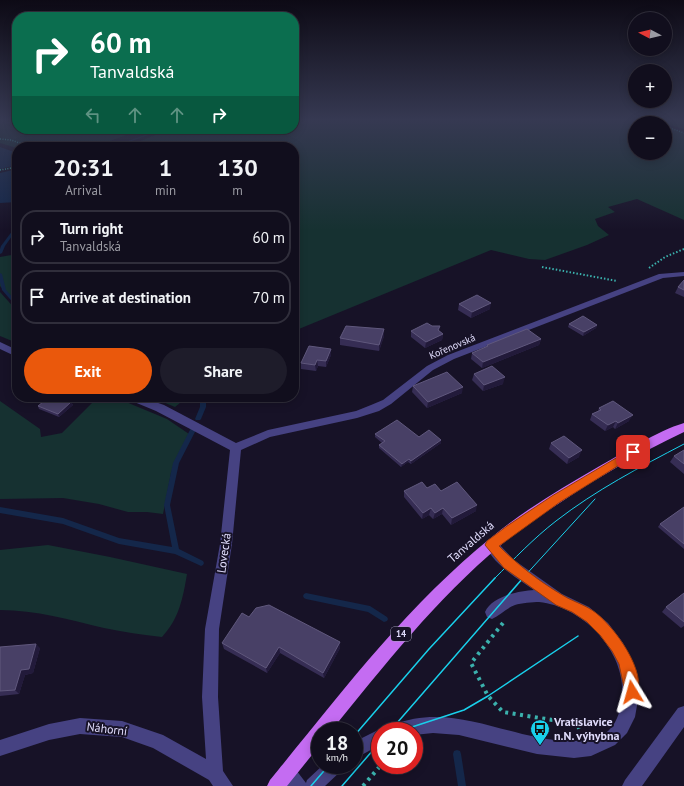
<!DOCTYPE html>
<html lang="en">
<head>
<meta charset="utf-8">
<style>
  body { margin:0; font-family:"PT Sans",sans-serif; background:#1e1c2a; color:#f1f3f6; height:100vh; display:flex; flex-direction:column; font-size:15px; white-space:nowrap }
  * { box-sizing:border-box; margin:0 }
  p { font-size:13px; color:#9c9ca4 }
  .icon { flex:none; width:22px; height:22px; fill:none; stroke:currentColor; stroke-width:2; stroke-linecap:round; stroke-linejoin:round }
  .map { position:relative; flex:1; overflow:hidden }
  .side { position:absolute; left:12px; top:142px; width:287px; height:260px; display:flex; flex-direction:column; background:#110e1d; border-radius:16px; box-shadow:0 2px 10px #0003,0 0 0 1px #302e3b }
  .side>* { flex:none }
  .banner { position:absolute; left:12px; top:12px; width:287px; height:122px; border-radius:16px; box-shadow:0 2px 10px #0003,0 0 0 1px #302e3b; background:#0b6e4f; color:#fff; overflow:hidden }
  .needle { width:26px; rotate:277deg }
  .tools { position:absolute; left:628px; top:12px; display:grid; gap:8px }
  .tools a { display:grid; place-items:center; width:44px; height:44px; border-radius:50%; background:#110e1d; box-shadow:0 2px 10px #0003,0 0 0 1px #302e3b; font-size:20px }
  .speed { position:absolute; left:311px; top:722px; display:flex; gap:8px; font-size:20px; font-weight:700; text-align:center }
  .speed>* { display:grid; place-content:center; width:52px; height:52px; border-radius:50%; background:#110e1d; box-shadow:0 2px 10px #0003,0 0 0 1px #302e3b; line-height:1 }
  .speed small { font-size:10px; font-weight:400 }
  .speed .limit { border:6px solid #d22; background:#fff; color:#111 }
  .pin { position:absolute; display:grid; place-items:center; width:34px; height:34px; color:#fff; margin:-17px; border-radius:8px; box-shadow:0 2px 6px #0006 }
  .me { position:absolute; width:44px; margin:-22px; rotate:352deg; stroke-linejoin:round; filter:drop-shadow(0 0 3px #0008) }
  .turn { display:flex; align-items:center; gap:14px; height:84px; padding:0 12px; font-size:18px }
  .turn .icon { width:52px; height:52px; stroke-width:2.5 }
  .turn b { display:block; font-size:28px; line-height:34px }
  .lanes { display:flex; align-items:center; height:38px; padding:0 12px; background:#0003; justify-content:center; gap:20px; direction:ltr }
  .lanes .off { opacity:.35 }
  .eta { display:flex; justify-content:space-evenly; align-items:center; height:68px; text-align:center }
  .eta b { font-size:24px; font-weight:700; line-height:28px }
  .action { display:flex; gap:8px; margin-top:auto; padding:8px 12px }
  .action a { flex:1; height:46px; border-radius:24px; background:#ea580c; color:#fff; font-size:16px; font-weight:700; line-height:46px; text-align:center }
  .action a+a { background:#1e1c2a; color:#f1f3f6 }
  ul { padding:0; list-style:none }
  li { display:flex; align-items:center; gap:12px; height:54px; margin:0 8px 6px; padding:0 4px; border:2px solid #302e3b; border-radius:16px }
  li div { flex:1 }
  li b { display:block; font-size:15px }
  li em { font-style:normal }
  .map>svg:first-child { display:block }
  .green { fill:#163131 }
  .water { fill:#14274a }
  .lines { fill:none; stroke-linecap:round; stroke-linejoin:round }
  .stream { fill:#14274a; fill-rule:evenodd }
  .path-far2 { stroke:#3bb1ad; stroke-width:1.5; stroke-dasharray:1 1.5; stroke-linecap:butt }
  .path-far1 { stroke:#3bb1ad; stroke-width:2; stroke-dasharray:1.5 2; stroke-linecap:butt }
  .path { stroke:#3bb1ad; stroke-width:4; stroke-dasharray:3 4.5; stroke-linecap:butt }
  .minor { fill:#464282; fill-rule:evenodd }
  .major { fill:#c46cf2; fill-rule:evenodd }
  .tram-far1 { stroke:#19d0eb; stroke-width:1 }
  .tram { stroke:#19d0eb; stroke-width:1.5 }
  .wall { fill:#362d54 }
  .shaded-wall { fill:#221a3a }
  .building { fill:#484066; stroke:#60587d }
  .route { fill:#ea580c; stroke:#983908 }
  .labels { text-anchor:middle; stroke-width:4; stroke-linejoin:round; paint-order:stroke }
  .shield { fill:#171227; stroke:#a49fbc; stroke-width:1 }
  .shield-label { font-size:9px; font-weight:bold; fill:#e0dcfc }
  .street-label { font-size:10px; fill:#e0dcfc; stroke:#171227 }
  .near-street-label { font-size:12px; fill:#e0dcfc; stroke:#171227 }
  .near-poi-label { font-size:12px; font-weight:bold; fill:#e0dcfc; stroke:#171227; text-anchor:start }
</style>
</head>
<body>
<div class="map">
<svg width="684" height="786" viewBox="0 0 684 786">
  <rect width="100%" height="100%" fill="#171227"/>
  <path class="green" d="M0 120H17V129H143L93 147 17 148 0 143Z
    M294 120H641L652 123H635V153H665V126L684 133V220L637 199 608 207 615 212 595 219 598 226 609 235 587 245 545 260 529 259 491 250 294 331V147H126L170 129H294Z
    M652 120H684V129Z
    M17 254V304L0 286V257Z
    M0 292 17 311V343L0 336Z
    M98 397H114L167 419 189 434 190 440 176 460 171 473 163 514 147 512H128L99 504 63 498 0 499V401L40 429 41 437 62 433Z
    M151 397H187L175 407Z
    M48 545 110 557 187 574C183 598 179 619 162 637 143 635 123 632 104 628 70 620 36 610 0 610V550Z"/>
  <path class="water" d="M0 147 17 153V165L0 169Z
    M17 169V202L0 203V173Z"/>
  <g class="lines">
    <path class="stream" d="M162 129H165L115 147H111Z
      M16 226H17V229L5 246 2 253 0 254V249L1 246Z
      M0 273 2 274 6 290 17 302V306H16L2 290 0 282Z
      M200 397H206V407L201 419 200 420H196L195 419 200 407Z
      M194 426 196 427 197 428 179 463 170 505 179 549 203 561 204 563 203 565 201 566 199 565 175 554 119 544 63 524 0 513V507L63 518 119 538 172 547 164 505 173 463 191 428 192 427Z
      M306 593 370 606 387 617 388 619 387 621 384 622 368 612 306 599 304 598 303 596 304 594Z
      M457 750 460 751 461 754 466 786H458L453 754 454 751Z"/>
    <path class="path-far2" d="M645 120 656 123
      M665 126 684 133
      M0 139 11 140 31 147
      M0 170 17 167"/>
    <path class="path-far1" d="M542 267 617 281
      M649 268 665 257 684 249"/>
    <path class="path" d="M503 623 471 663 488 696 503 712 577 724 581 733
      M363 786 381 765"/>
    <path class="minor" d="M684 272V276L663 278 454 359 433 370 391 404 379 411 357 418 270 437 241 450 232 544 219 629 218 697 223 771 233 786H213L209 780 153 748 122 737 80 734 49 740 0 756V740L49 724 80 718 122 721 163 735 206 759 202 697 205 629 220 544 230 450 156 411 127 399 126 397H141L164 405 236 443 268 430 356 411 371 405 383 400 427 366 448 355 659 274Z
      M0 342 17 350V357L0 349Z
      M491 539 496 541 514 560 562 594 589 607 608 623 623 643 636 670 639 694 635 717 627 733 615 745 591 756 574 758 537 754 459 735 433 733 414 735V731H391L393 725C451 701 507 738 565 741 577 741 590 741 601 736 613 730 619 717 621 704 631 657 586 607 539 602 533 602 521 603 515 605 507 608 500 615 492 619L487 617 485 612C492 596 519 591 534 590 517 578 494 565 485 545L486 541Z
      M684 706V727L642 786H622L625 780 678 708Z
      M380 729 385 731H380V745L354 759V742Z
      M287 763 293 766 306 783 307 780 323 765H343L341 771 325 786H287L278 772 281 766Z"/>
    <path class="major" d="M684 423V432C640 453 598 477 558 504 538 517 518 530 501 545 436 599 384 666 331 731H320V745L287 786H267L270 780C339 696 406 606 492 537 524 510 562 488 598 467 623 453 657 431 684 423Z"/>
    <path class="tram-far1" d="M494 579C514 559 534 538 556 521 596 490 640 467 684 444
      M522 579 595 499"/>
    <path class="tram" d="M412 727 464 710 488 696 578 636
      M390 731 523 578
      M354 736 429 649 495 578
      M311 786 329 765
      M342 786 380 742"/>
  </g>
  <path class="wall" d="M684 280V297L675 293 678 287Z
    M459 304 490 309 471 318 458 310Z
    M569 324 597 325 596 328 583 336 568 327Z
    M432 326H440L439 331 443 334 442 340 425 348 411 337V331Z
    M384 336 379 351 340 345V338Z
    M541 339 539 345 482 368 471 359 472 353 486 347 487 345Z
    M331 349V355L326 367 318 366 316 371 301 369V363Z
    M474 374 503 384 483 391 472 380Z
    M413 386 462 393 427 408 412 392Z
    M71 402 73 405 59 417 39 409 38 406Z
    M599 408 629 421 615 429 613 427 605 431 590 420 592 414 598 411Z
    M375 434 419 437 441 443 411 464 408 462 401 467 379 448V445L382 443 375 437Z
    M551 443 579 457 567 464 549 449Z
    M684 450V474L670 462 674 456Z
    M427 488 441 491 476 511 451 525 442 514 433 519 429 515 422 519 404 497V491Z
    M684 507V549L658 527 660 524Z
    M684 593V626L681 628 662 612 666 607Z
    M249 617 340 642V648L324 678 280 653 267 673 224 649 222 643Z
    M0 647 40 648 33 673 25 675 19 694 0 696Z"/>
  <path class="shaded-wall" d="M491 303 490 309 471 318 472 312Z
    M597 325 596 328 583 336 584 332Z
    M440 326 439 332 443 334 442 340 425 348 426 342 438 330Z
    M384 329V336L379 351V345Z
    M541 339 539 345 482 368 483 362Z
    M331 349V355L326 367V361Z
    M317 360 318 366 316 371 315 365Z
    M505 377 503 384 483 391 484 385Z
    M463 387 462 393 427 408 428 402Z
    M71 402 73 405 59 417 58 414Z
    M633 415 629 421 615 429 618 423Z
    M616 421 613 427 605 431 608 425Z
    M441 440V443L411 464V461Z
    M582 450 579 457 567 464 569 458Z
    M409 459 408 462 401 467 402 464Z
    M477 505 476 511 451 525 452 518Z
    M431 508 429 515 422 519 423 513Z
    M443 508 442 514 433 519 435 513Z
    M340 642V648L324 678 323 673Z
    M36 644 40 648 33 673 25 675 19 694 15 690 21 670Z
    M279 647 280 653 267 673 266 668Z"/>
  <path class="building" d="M684 280V290L678 287Z
    M477 295 491 303 472 312 459 304Z
    M583 316 597 325 584 332 569 324Z
    M427 323 432 326H440L438 330 443 334 426 342 411 331Z
    M346 326 384 329 379 345 340 338Z
    M527 329 541 339 483 362 472 353 488 346 487 345Z
    M309 346 331 349 326 361 317 360 315 365 301 363Z
    M492 366 505 377 484 385 474 374Z
    M447 372 463 387 428 402 413 386Z
    M49 397H59L71 402 58 414 38 406Z
    M613 401 633 415 618 423 616 421 608 425 592 414 601 410 599 408Z
    M397 420 419 437 429 430 441 440 411 461 409 459 402 464 379 445 385 441 375 434Z
    M564 436 582 450 569 458 551 443Z
    M684 450V464L674 456Z
    M422 482 427 488 435 484 441 491 457 482 477 505 452 518 443 508 435 513 431 508 423 513 404 491Z
    M684 507V544L660 524Z
    M684 593V622L666 607Z
    M269 605 340 642 323 673 279 647 266 668 222 643 242 613 249 617 256 608Z
    M36 644 29 669 21 670 15 690 0 691V647Z"/>
  <linearGradient id="sky" x2="0" y2="1"><stop stop-color="#0d0a15"/><stop offset="0.52" stop-color="#363952"/><stop offset="1" stop-color="#363952" stop-opacity="0"/></linearGradient>
  <rect width="684" height="230" fill="url(#sky)"/>
  <path class="route" d="M633 448 637 449 638 452 637 454 560 502 499 546C518 565 540 582 564 596 574 602 586 605 596 613 615 628 647 671 637 697L632 699 626 697 619 664 612 651 600 635 587 622 572 612 556 605 521 580 504 568 485 545 487 541 507 526 552 496Z"/>
  <defs>
    <g id="bus-pin" transform="scale(1)"><path d="M0 17L-7.5 6A9.5 9.5 0 1 1 7.5 6Z" fill="#19d0eb" stroke="#171227"/><path d="M-5-6H5V4H4V6H2V4H-2V6H-4V4H-5ZM-3.5-4V0h7V-4ZM-3.5 1.2v1.5H-2V1.2ZM2 1.2v1.5H3.5V1.2Z" fill="#111"/></g>
  </defs>
  <g fill-rule="evenodd">
    <use href="#bus-pin" x="540" y="729"/>
  </g>
  <g class="labels">
    <rect class="shield" x="391" y="627" width="20" height="14" rx="3"/>
    <g class="shield-label">
      <text x="401" y="637">14</text>
    </g>
    <g class="street-label">
      <text transform="translate(452 346) rotate(-23)" y="4">Kořenovská</text>
    </g>
    <g class="near-street-label">
      <text transform="translate(471 542) rotate(-41)" y="4">Tanvaldská</text>
      <text transform="translate(224 553) rotate(-82)" y="4">Lovecká</text>
      <text transform="translate(107 729) rotate(7)" y="4">Náhorní</text>
    </g>
    <g class="near-poi-label">
      <text x="554" y="726">Vratislavice<tspan x="554" dy="14">n.N. výhybna</tspan></text>
    </g>
  </g>
</svg>
<div class="tools">
<a><svg class="needle" viewBox="-14 -14 28 28"><path d="M0-13l5 13h-10z" fill="#e53935"/><path d="M0 13l5-13h-10z" fill="#9c9ca4"/></svg></a>
<a>+</a>
<a>−</a>
</div>
<div class="speed"><div>18<small>km/h</small></div><div class="limit">20</div></div>
<div class="pin" style="left:633px;top:452px;background:#d93025"><svg class="icon" aria-label="arrive" viewBox="0 0 24 24"><path d="M6 21V4h12l-3 4 3 4H6"/></svg></div>
<svg class="me" style="left:632px;top:692px" viewBox="-20 -20 40 40"><path d="M0-17L14 15 0 8-14 15z" fill="#ea580c" stroke="#fff" stroke-width="4"/></svg>
<div class="banner">
<div class="turn"><svg class="icon" aria-label="right" viewBox="0 0 24 24"><path d="M7 20v-9h11M14 6l5 5-5 5"/></svg><div><b>60 m</b>Tanvaldská</div></div>
<div class="lanes"><svg class="icon off" aria-label="left" viewBox="0 0 24 24"><path d="M17 20v-9H6M10 6l-5 5 5 5"/></svg><svg class="icon off" aria-label="ahead" viewBox="0 0 24 24"><path d="M12 20V5M6 11l6-6 6 6"/></svg><svg class="icon off" aria-label="ahead" viewBox="0 0 24 24"><path d="M12 20V5M6 11l6-6 6 6"/></svg><svg class="icon" aria-label="right" viewBox="0 0 24 24"><path d="M7 20v-9h11M14 6l5 5-5 5"/></svg></div>
</div>
<section class="side">
<div class="eta">
<div><b>20:31</b><p>Arrival</p></div>
<div><b>1</b><p>min</p></div>
<div><b>130</b><p>m</p></div>
</div>
<ul>
<li><svg class="icon" aria-label="right" viewBox="0 0 24 24"><path d="M7 20v-9h11M14 6l5 5-5 5"/></svg><div><b>Turn right</b><p>Tanvaldská</p></div><em>60 m</em></li>
<li><svg class="icon" aria-label="arrive" viewBox="0 0 24 24"><path d="M6 21V4h12l-3 4 3 4H6"/></svg><div><b>Arrive at destination</b></div><em>70 m</em></li>
</ul>
<div class="action"><a>Exit</a><a>Share</a></div>
</section>
</div>
</body>
</html>
